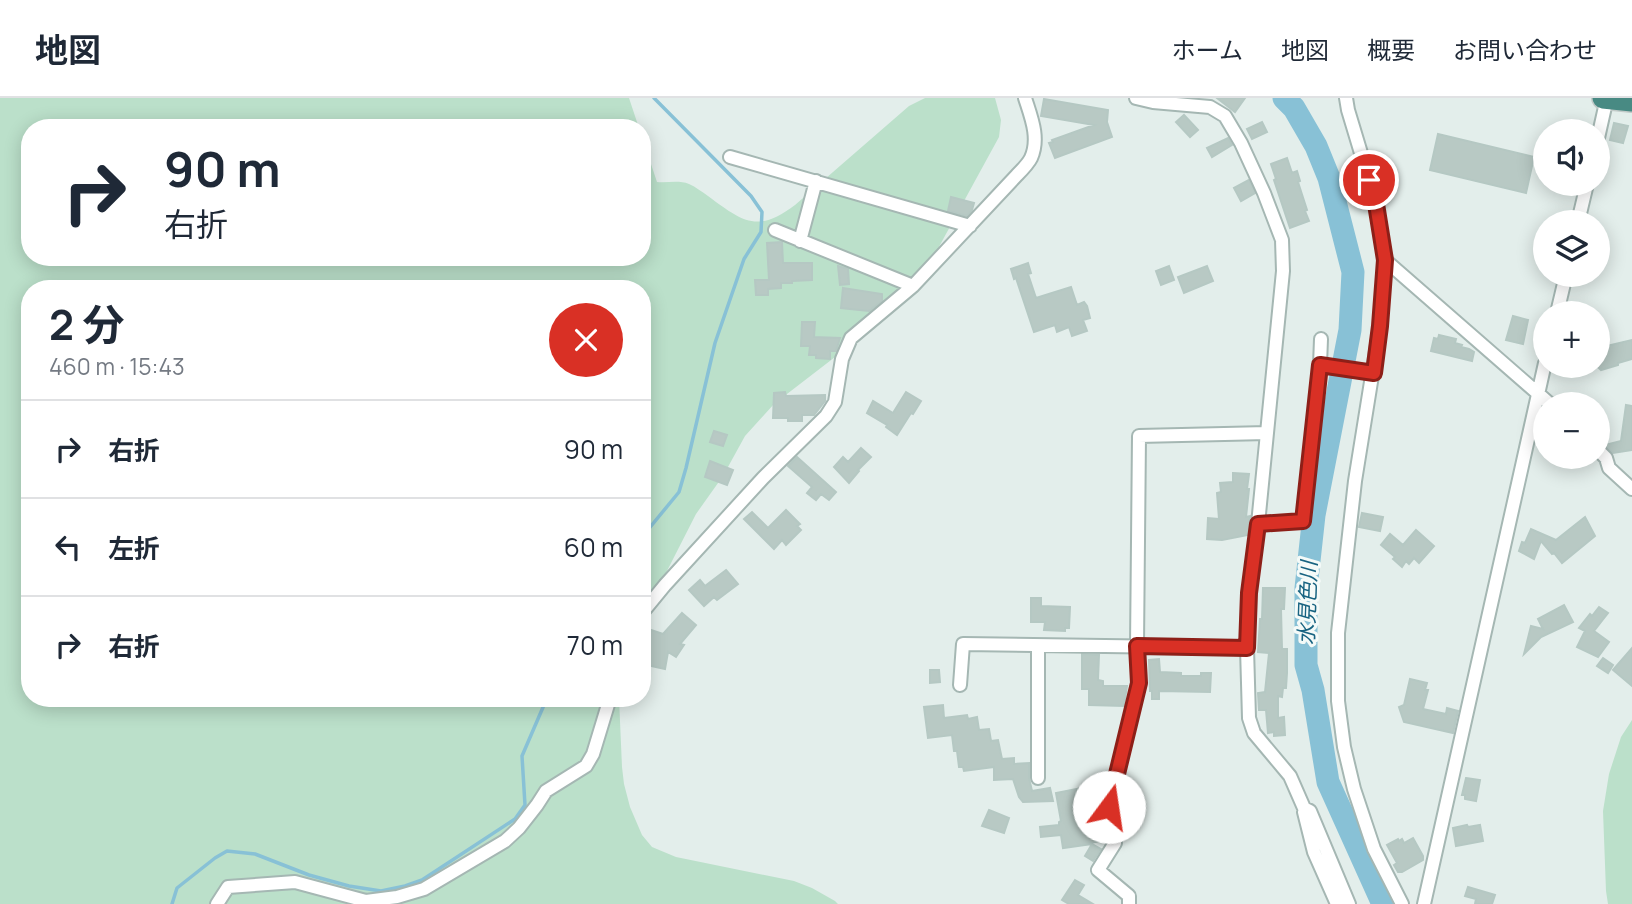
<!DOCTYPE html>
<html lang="ja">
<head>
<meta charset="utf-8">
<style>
  body { margin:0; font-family:Manrope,"Noto Sans JP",sans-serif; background:#f2f2f3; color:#1f2937; height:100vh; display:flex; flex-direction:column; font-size:26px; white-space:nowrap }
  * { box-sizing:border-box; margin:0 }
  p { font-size:23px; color:#747a83 }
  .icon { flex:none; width:38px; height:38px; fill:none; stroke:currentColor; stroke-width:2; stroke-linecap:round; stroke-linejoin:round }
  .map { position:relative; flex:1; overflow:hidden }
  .panel { position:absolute; left:21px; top:182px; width:630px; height:427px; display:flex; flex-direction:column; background:#fff; border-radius:28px; box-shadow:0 4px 18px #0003 }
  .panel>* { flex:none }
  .banner { position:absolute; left:21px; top:21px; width:630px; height:147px; border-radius:28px; box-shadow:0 4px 18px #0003; background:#fff; color:#1f2937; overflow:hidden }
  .buttons { position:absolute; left:1533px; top:21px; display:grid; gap:14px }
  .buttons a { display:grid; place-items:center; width:77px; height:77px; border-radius:50%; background:#fff; box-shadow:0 4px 18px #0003; font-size:35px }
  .pin { position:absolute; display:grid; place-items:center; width:60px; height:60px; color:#fff; margin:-30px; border:4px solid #fff; border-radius:50%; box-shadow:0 2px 7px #0007 }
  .me { position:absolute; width:77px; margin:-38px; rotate:14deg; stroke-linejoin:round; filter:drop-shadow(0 0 5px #0008) }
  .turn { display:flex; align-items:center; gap:24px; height:147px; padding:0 28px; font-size:32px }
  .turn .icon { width:91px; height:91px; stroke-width:2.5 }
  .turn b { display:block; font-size:49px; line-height:60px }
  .round { display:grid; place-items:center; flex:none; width:74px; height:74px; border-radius:37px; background:#f2f2f3 }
  .summary { display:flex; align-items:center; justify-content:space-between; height:119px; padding:0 28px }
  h1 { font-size:42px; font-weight:700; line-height:52px }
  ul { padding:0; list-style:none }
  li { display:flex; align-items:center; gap:21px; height:98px; padding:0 28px; border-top:2px solid #e0e1e3 }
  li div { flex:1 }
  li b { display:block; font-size:26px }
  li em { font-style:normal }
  header { display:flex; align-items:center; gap:42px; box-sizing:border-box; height:98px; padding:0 35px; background:#fff; border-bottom:2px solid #e0e1e3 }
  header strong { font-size:33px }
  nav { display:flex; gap:38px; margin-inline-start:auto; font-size:24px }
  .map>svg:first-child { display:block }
  .green { fill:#bbe0ca }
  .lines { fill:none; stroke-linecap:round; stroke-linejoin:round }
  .stream { stroke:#88c1d6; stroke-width:3.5 }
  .river { stroke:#88c1d6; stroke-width:23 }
  .building { fill:#b8c9c4; stroke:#b5c8c3; stroke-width:2 }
  .minor-casing { stroke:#a5b7b3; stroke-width:16 }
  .trunk-casing { stroke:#c1cac8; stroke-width:24 }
  .minor { stroke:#fff; stroke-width:12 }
  .trunk { stroke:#488a83; stroke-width:21 }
  .route-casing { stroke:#8d1f18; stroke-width:18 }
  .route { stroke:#d93025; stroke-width:12 }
  .labels { text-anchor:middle; stroke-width:6; stroke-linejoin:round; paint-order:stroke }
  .water-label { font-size:21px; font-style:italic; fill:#176381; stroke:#f4faf8 }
</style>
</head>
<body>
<header>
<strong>地図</strong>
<nav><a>ホーム</a><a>地図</a><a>概要</a><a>お問い合わせ</a></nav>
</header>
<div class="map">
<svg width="1632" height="806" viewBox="0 0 1632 806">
  <rect width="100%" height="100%" fill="#e3eeeb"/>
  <path class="green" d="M0 0H629L639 30H30V159H642V39L657 84C668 85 679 82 689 86 696 89 702 94 708 98 742 123 757 136 795 107L909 8 925 0H995L1001 22 999 39 917 189 887 219 774 306 745 338 723 378 696 416 642 522V191H30V600H619L622 669 624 686 630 709 642 737 652 749 676 759 794 783 812 790 835 803 838 806H0Z
    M1632 622V806H1608L1606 793 1603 713 1609 676 1621 639Z"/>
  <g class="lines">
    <path class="stream" d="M642 439 679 394 686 370 715 245 744 161 761 134 762 114 751 98 654 0
      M172 806 177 790 215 760 227 753 255 756 309 777 349 788 381 793 405 788 422 782 515 721 525 707 522 658 547 600"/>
    <path class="river" d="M1284 0 1294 10 1316 48 1329 80 1353 174 1350 232 1314 417 1306 490V567L1313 592 1328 684 1383 806"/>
  </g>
  <path class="building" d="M1217 0H1245L1235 14Z
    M1044 1 1108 12 1107 24 1112 39 1055 60 1049 45 1053 44 1052 42 1094 27 1041 18Z
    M1184 17 1198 32 1190 39 1176 24Z
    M1262 24 1267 34 1252 41 1247 31Z
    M1614 25 1628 28 1623 45 1610 42Z
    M1438 36 1534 59 1526 95 1430 72Z
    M1228 40 1232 47 1212 59 1207 50Z
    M1287 60 1292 75 1297 73 1300 83 1298 84 1307 112 1305 113 1309 123 1290 130 1274 82 1276 81 1271 66Z
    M1249 82 1255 95 1241 103 1234 90Z
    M951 99 974 105 972 112 967 118 948 113Z
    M782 144 783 165H812V182L792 183V185H781V190L768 191V197H756L755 182H769L767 145Z
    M1028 165 1031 175 1028 176 1036 200 1071 189 1077 207 1084 204 1087 208 1090 220 1083 222 1087 233 1072 238 1069 229 1057 234 1055 227 1034 234 1016 180 1014 181 1011 171Z
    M838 168 848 171 849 186 840 187Z
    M1169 168 1174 182 1161 187 1156 173Z
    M1207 168 1213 183 1184 195 1178 179Z
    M843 190 882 196V203L869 213 841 210Z
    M1513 218 1528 222 1523 246 1506 242Z
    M802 224H815L814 239 840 240 836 253H830V261L816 260V257H809L810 248H801Z
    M1439 237 1456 241 1455 245 1462 247 1461 249 1469 251 1474 254 1472 263 1431 253 1434 240 1438 241Z
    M1632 242V261L1618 265V267L1601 272 1598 269V250Z
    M785 294 786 298 825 297V303L814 317H802V323H788V320H773L774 295Z
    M906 294 921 303 913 316 911 315 897 337 886 329 887 327 867 315 873 303 893 315Z
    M1626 307 1632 308V352L1613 355 1605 347 1621 343Z
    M714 333 727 337 723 348 710 344Z
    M861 350 871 359 858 372 859 373 849 385 834 369 843 359 848 364Z
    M797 359 836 394 829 402 821 396 816 402 807 395 812 389 788 368Z
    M710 363 733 372 727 387 705 379Z
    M1233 375 1249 376 1247 391H1249L1246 419 1250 418 1248 437 1222 442 1207 441 1208 420 1219 421 1217 395 1221 394 1220 385 1233 384Z
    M786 412 800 426 797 428 801 432 786 447 782 442 774 451 744 421 752 414 768 430Z
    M1362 415 1383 419 1380 433 1359 429Z
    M1585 419 1595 438 1562 465 1554 455 1552 456 1541 443 1534 461 1519 453 1522 444 1525 445 1531 431 1556 442Z
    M1416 432 1434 448 1419 465 1414 460 1409 466 1406 463 1402 469 1393 461 1395 459 1381 447 1390 436 1403 447Z
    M726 472 738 486 717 502 714 499 704 508 689 492 700 482 705 488Z
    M1263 490H1285L1284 511H1281L1282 551H1287V575L1286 590H1283L1282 599 1278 598V620L1284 619 1285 637 1274 638V634L1268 635 1266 612H1259L1258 595 1265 594 1269 555 1258 554 1260 521H1262Z
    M1031 500H1041V508L1070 509 1069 530H1065V533L1044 532 1045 524H1031Z
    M1564 507 1573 524 1541 539 1524 556 1531 528 1543 531 1538 521Z
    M1599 509 1608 515 1594 533 1609 544 1598 559 1577 549 1585 533 1579 530 1590 516 1592 518Z
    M682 515 696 527 680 546 684 547 676 559 668 554 665 571 642 566V529L663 536Z
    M1632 550V588L1613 572Z
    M1082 556 1099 557 1098 582 1103 583V588H1127L1124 608 1089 607V591H1082Z
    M1603 560 1613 567 1608 575 1597 568Z
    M1159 561 1160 574 1181 575V578H1201V575H1211L1210 594 1159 593V601H1152V593H1150L1149 562Z
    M930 572H939L940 584 930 585Z
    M1410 581 1427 585 1425 592H1428L1423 611 1446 616 1447 610 1458 613 1453 635 1404 624 1399 609 1404 607Z
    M943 607 944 620 967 617 968 621 977 619 979 632 989 631 991 643 998 642 1002 661 1014 660V666L1029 665V680L1032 693 1050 690 1053 703 1023 704 1019 699 1013 681 994 682V669L964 673 963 669H959L957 653H954L952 637 928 640 924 609Z
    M1466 680 1480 682 1476 703 1465 701V697H1462Z
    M1082 690 1088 718 1092 717 1096 733 1104 732 1106 742 1090 745 1101 751 1093 763 1085 758 1092 746 1063 750 1061 737 1041 739 1040 729 1059 727V724L1061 723 1056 695Z
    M989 712 1009 720 1004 735 982 728Z
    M1467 727 1468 729 1480 727 1483 743 1456 748 1453 730Z
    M1413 740 1423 758V762L1402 774H1398L1394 767 1397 765 1387 747 1398 741 1399 743 1402 741 1404 745Z
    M1075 782 1084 787 1078 797 1093 806H1069L1062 802Z
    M1468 789 1495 797 1492 806H1475L1476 801 1465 798Z"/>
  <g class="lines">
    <g class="minor-casing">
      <path id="minor" d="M1136 0 1153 4 1210 9 1225 18 1241 45 1264 95 1282 142 1283 173 1258 426 1249 495 1247 550 1249 620 1254 635 1290 678 1304 710 1310 713 1349 806
        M1346 0 1348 12 1376 105 1385 162 1380 228 1355 383 1338 535V603L1344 649 1354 691 1374 751 1402 806
        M1598 40 1607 0
        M730 59 970 128
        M1578 124 1587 86
        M775 132 913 188
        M800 143 816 83
        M1385 162 1550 306
        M1557 215 1566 177
        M1320 267 1374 275
        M1598 352 1606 360 1609 370 1632 391
        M1258 426 1303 423 1320 267 1321 241
        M642 515 665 487 763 380 826 318 835 304 842 261 851 240 913 188 1017 77C1022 72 1028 66 1031 60 1040 40 1031 19 1025 0
        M960 587 963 546 1247 550
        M1038 680V548
        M1304 714 1314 754 1337 806
        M217 806 228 789 295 784 366 803 397 799 424 791 505 743 519 730 537 707 546 693 586 668 593 656 610 600
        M1129 806V798L1098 772 1115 745 1109 709 1139 585 1137 548 1139 338 1267 335
        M1424 806 1545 265"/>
    </g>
    <g class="trunk-casing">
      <path id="trunk" d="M1603 0 1632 3"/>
    </g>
    <use href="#minor" class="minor"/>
    <use href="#trunk" class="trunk"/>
  </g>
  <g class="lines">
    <g class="route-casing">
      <path id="route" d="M1109 709 1139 585 1137 548 1247 550 1249 495 1258 426 1303 423 1320 267 1374 275 1380 228 1385 162 1376 106 1369 82"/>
    </g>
    <use href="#route" class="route"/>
  </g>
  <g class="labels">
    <g class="water-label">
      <text transform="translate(1308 505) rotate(-88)" y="7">水見色川</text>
    </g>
  </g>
</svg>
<div class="buttons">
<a><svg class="icon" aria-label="sound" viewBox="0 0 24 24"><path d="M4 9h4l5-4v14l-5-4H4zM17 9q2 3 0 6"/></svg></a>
<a><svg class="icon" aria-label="layers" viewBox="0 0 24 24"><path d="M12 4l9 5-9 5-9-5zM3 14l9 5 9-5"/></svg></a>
<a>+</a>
<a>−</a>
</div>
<div class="pin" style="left:1369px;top:82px;background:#d93025"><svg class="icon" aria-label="arrive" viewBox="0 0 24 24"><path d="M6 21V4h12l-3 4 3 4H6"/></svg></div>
<svg class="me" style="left:1109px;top:709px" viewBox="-20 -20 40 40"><circle r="19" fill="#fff"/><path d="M0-13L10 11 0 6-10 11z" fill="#d93025"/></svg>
<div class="banner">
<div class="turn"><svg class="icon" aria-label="right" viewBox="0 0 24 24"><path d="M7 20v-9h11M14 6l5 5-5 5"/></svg><div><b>90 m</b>右折</div></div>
</div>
<section class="panel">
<div class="summary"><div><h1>2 分</h1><p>460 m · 15:43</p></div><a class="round" style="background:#d93025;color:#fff"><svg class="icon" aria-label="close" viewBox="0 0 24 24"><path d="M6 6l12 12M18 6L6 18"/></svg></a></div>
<ul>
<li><svg class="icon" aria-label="right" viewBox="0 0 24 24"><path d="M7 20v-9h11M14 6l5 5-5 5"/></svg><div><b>右折</b></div><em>90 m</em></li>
<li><svg class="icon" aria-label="left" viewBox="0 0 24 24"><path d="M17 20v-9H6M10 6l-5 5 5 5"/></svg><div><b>左折</b></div><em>60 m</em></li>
<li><svg class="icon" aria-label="right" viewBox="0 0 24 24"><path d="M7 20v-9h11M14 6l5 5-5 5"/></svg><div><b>右折</b></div><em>70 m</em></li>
</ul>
</section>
</div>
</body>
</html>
